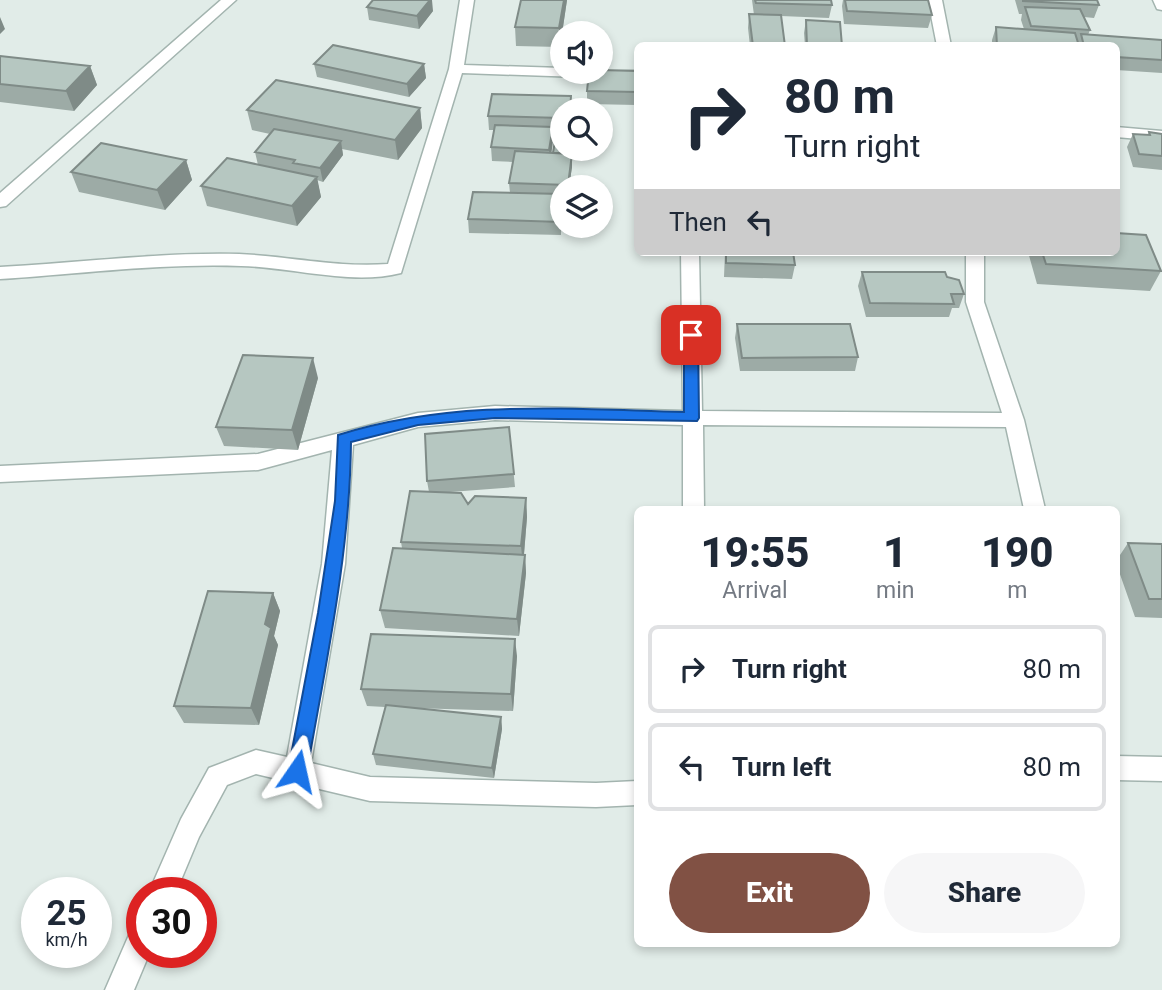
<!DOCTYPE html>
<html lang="en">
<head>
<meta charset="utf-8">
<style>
  body { margin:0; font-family:Roboto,sans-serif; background:#f6f6f7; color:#1f2937; height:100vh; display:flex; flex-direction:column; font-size:26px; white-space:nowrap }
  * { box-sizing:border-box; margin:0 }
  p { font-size:23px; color:#747a83 }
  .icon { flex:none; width:38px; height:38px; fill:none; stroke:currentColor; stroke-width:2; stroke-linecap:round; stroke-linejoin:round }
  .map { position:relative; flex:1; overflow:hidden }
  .details { position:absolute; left:634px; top:506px; width:486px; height:441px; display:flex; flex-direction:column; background:#fff; border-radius:10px; box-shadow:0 4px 10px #0003 }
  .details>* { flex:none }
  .banner { position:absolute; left:634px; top:42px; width:486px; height:214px; border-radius:10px; box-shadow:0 4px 10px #0003; background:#fff; color:#1f2937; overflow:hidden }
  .tools { position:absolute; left:550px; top:21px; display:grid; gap:14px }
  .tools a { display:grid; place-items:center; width:63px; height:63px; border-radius:50%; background:#fff; box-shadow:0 4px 10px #0003; font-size:35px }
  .speed { position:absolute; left:21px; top:877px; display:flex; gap:14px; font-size:35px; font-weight:700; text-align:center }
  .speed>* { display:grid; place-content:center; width:91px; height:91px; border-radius:50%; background:#fff; box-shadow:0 4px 10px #0003; line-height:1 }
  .speed small { font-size:18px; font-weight:400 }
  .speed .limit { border:10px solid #d22; background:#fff; color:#111 }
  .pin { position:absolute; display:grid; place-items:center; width:60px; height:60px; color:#fff; margin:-30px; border-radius:14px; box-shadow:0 4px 10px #0006 }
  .me { position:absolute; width:77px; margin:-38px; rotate:11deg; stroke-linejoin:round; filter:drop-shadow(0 0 5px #0008) }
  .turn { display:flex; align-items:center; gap:24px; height:147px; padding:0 35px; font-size:32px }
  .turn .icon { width:91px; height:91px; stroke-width:2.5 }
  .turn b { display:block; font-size:49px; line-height:60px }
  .then { display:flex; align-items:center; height:66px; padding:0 35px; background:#0003; gap:14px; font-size:26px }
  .eta { display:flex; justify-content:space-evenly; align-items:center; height:119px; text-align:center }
  .eta b { font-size:42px; font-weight:800; line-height:49px }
  .cta { display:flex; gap:14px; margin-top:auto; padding:14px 35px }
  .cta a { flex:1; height:80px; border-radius:42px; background:#815144; color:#fff; font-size:28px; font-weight:800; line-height:80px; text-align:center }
  .cta a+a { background:#f6f6f7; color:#1f2937 }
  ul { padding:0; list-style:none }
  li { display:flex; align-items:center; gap:21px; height:88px; margin:0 14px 10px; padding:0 21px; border:4px solid #e0e1e3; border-radius:10px }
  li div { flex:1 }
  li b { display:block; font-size:26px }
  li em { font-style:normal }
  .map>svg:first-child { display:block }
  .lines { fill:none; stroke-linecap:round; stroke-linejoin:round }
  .minor-casing { stroke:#a3b4af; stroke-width:3 }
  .minor { fill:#fff; fill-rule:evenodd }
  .wall { fill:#9daba6 }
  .shaded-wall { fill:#7f8b87 }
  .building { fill:#b6c7c1; stroke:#7f8b87; stroke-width:2 }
  .route { fill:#1a73e8; stroke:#114b97; stroke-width:2 }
</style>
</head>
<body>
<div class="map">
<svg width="1162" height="990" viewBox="0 0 1162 990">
  <rect width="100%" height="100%" fill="#e1ece8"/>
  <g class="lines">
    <g class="minor-casing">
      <path id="minor" d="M221 0H236L6 206 0 207V193Z
        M460 0H474L464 65 562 68V72L637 71V79L462 73 401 273C351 286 292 267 241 266 161 263 80 274 0 279V267C80 263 159 252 239 254 289 256 338 268 388 264L449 69Z
        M928 0H942L951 46H937Z
        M1153 0H1162V10L1157 9Z
        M1116 127 1162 131V141L1116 137Z
        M681 252H699L702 411 1002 413 966 302V252H984V302L1024 420 1045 509H1024L1006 427 703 425 704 509H683V425L495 420 418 427 353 445 345 564 311 763 370 777 596 783 637 781V805L596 807 370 801 256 774 227 785 199 837 176 892H149L181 819 209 768 256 750 287 757 322 564 332 450 258 470 0 482V466L258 454 418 413 495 406 683 411Z
        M1116 756 1162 757V781L1116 780Z
        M142 924V952H150L134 990H105L132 928Z"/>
    </g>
    <use href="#minor" class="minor"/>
  </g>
  <path class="wall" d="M521 0H567L560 47 516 46 515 27Z
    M752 0H831L832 5 829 18 781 16 785 46H750L748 28 749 14 754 15Z
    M843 0H928L932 15 928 28 844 24 842 6Z
    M1015 0H1097L1099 5 1094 18 1084 17 1090 30 1088 35 1162 40V73L1116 70V46H992V40L996 27 1024 29 1021 20 1022 14H1019Z
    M367 7 433 11 419 29 369 20Z
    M806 20 842 46H805L804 33Z
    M0 56 90 66 97 85 74 111 0 102Z
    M314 64H424L426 78 409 97 317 77Z
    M637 71V105L587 104V91Z
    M420 108 422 128 398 160 342 149 343 155 323 182 317 180 321 197 297 226 207 206 201 186 258 165 255 152 270 134 252 130 247 110Z
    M562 110V132H553L551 153 562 149H567L566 153 572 167 569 187H562L561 235 469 233 468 219 510 193 509 183 513 162 492 161 491 147 494 130H489L488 116Z
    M1149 132 1162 134V170L1133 167 1127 147 1133 134 1148 135Z
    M186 160 192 180 165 210 79 192 71 172Z
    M725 252H793L795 265 792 279 724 277Z
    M1028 252H1116L1161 271 1150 291 1037 284Z
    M862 272 947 277 964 294 959 308H952L949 317H866L858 286Z
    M737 324 858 357 855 371H740L735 338Z
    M318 378 298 450 224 446 216 427Z
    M509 427 515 487 450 492 468 504 526 498 527 517 524 555H525L526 573 519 636 385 628 380 610 402 548 401 542 429 492 427 481Z
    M1128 543 1162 544V618L1135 617 1116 563V561Z
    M273 593 280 611 274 636 278 645 259 725 184 723 174 706Z
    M517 656 513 711 413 708 501 717 502 729 494 778 376 765 373 754 385 707 367 706 361 689Z"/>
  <path class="shaded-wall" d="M430 0H432L433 11 419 29 417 16Z
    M564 0H567L560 47 559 28Z
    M0 17 5 29 0 34Z
    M424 64 426 78 409 97 407 84Z
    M90 66 97 85 74 111 66 91Z
    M420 108 422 128 398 160 395 140Z
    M553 127V141L550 163 549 150Z
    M341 141 343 155 323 182 320 168Z
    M572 154V167L569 187H568Z
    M186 160 192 180 165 210 157 190Z
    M317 177 321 197 297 226 292 206Z
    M313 358 318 378 298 450 292 430Z
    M526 498 527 517 523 565 521 546Z
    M525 555 526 573 519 636 517 619Z
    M273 593 280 611 274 636 278 645 259 725 251 708 265 624Z
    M515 639 517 656 513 711 511 694Z
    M501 717 502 729 494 778 492 768Z"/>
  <path class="building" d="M373 0H430L417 16 367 7Z
    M521 0H564L559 28 515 27Z
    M755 0H831L832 5 756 3Z
    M845 0H928L932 15 847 11Z
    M1023 0H1097L1099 5 1023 1Z
    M1025 7 1080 9 1090 30 1031 26Z
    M749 14 781 15 785 46H753Z
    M806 20 840 22 842 46H807Z
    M996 27 1075 33 1079 46H997Z
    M1081 34 1162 40V60L1116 57V46H1084Z
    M333 45 424 64 407 84 314 64Z
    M0 56 90 66 66 91 0 84Z
    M600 70 637 71V92L587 91 589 72H600Z
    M276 80 420 108 395 140 247 110Z
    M492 94 571 96 570 110H562V118L488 116Z
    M495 125 553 127 549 150 491 147Z
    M274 129 341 141 320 168 293 163 295 160 255 152Z
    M1149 132 1162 134V156L1139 154 1133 134 1150 135Z
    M556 135H562V149H566L565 153H553Z
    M101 143 186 160 157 190 71 172Z
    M515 151 572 154 568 185 509 183Z
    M227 158 317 177 292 206 201 186Z
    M473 192 562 194 561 222 468 219Z
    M1116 233 1146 235 1161 271 1046 264 1042 252H1116Z
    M726 252H793L795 265 726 263Z
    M862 272H945L947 277 959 280 964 294H951L954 304 870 303Z
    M737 324H850L858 357 742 358Z
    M243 355 313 358 292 430 216 427Z
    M509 427 514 474 427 481 425 434Z
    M410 491 461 493 468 504 475 496 526 498 521 546 401 542Z
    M1128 543 1162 544V599H1149Z
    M393 548 525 555 517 619 380 610Z
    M208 591 273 593 265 624 271 628 251 708 174 706Z
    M371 634 515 639 511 694 361 689Z
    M386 705 501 717 492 768 373 754Z"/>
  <path class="route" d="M691 330 698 335 699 418 697 421 495 418 418 425 351 442C350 553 326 662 307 771L304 777 297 780 290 777 288 771 318 613 335 501 338 435C454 399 565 409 684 412V335Z"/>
</svg>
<div class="tools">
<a><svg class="icon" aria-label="sound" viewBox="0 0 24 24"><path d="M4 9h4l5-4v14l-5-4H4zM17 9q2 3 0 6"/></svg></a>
<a><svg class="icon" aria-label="search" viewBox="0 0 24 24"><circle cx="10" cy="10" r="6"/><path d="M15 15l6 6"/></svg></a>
<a><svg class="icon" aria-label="layers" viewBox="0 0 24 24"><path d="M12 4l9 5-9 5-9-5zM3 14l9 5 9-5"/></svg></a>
</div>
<div class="speed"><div>25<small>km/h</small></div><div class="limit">30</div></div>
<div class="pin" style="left:691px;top:335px;background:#d93025"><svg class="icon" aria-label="arrive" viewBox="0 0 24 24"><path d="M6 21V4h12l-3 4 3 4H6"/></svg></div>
<svg class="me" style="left:297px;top:771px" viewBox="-20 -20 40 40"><path d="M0-17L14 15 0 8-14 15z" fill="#1a73e8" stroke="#fff" stroke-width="4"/></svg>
<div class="banner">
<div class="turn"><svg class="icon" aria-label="right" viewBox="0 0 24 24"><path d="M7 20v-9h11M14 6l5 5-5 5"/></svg><div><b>80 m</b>Turn right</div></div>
<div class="then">Then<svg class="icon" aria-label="left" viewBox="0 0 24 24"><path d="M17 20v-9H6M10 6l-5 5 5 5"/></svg></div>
</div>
<section class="details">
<div class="eta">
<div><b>19:55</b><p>Arrival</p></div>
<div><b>1</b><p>min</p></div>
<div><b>190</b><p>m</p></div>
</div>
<ul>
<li><svg class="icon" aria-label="right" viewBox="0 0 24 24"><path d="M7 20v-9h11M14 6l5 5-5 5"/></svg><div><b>Turn right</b></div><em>80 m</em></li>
<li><svg class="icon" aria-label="left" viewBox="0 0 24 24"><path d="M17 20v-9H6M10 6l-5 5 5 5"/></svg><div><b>Turn left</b></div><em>80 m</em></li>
</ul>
<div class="cta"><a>Exit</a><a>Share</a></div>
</section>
</div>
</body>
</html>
